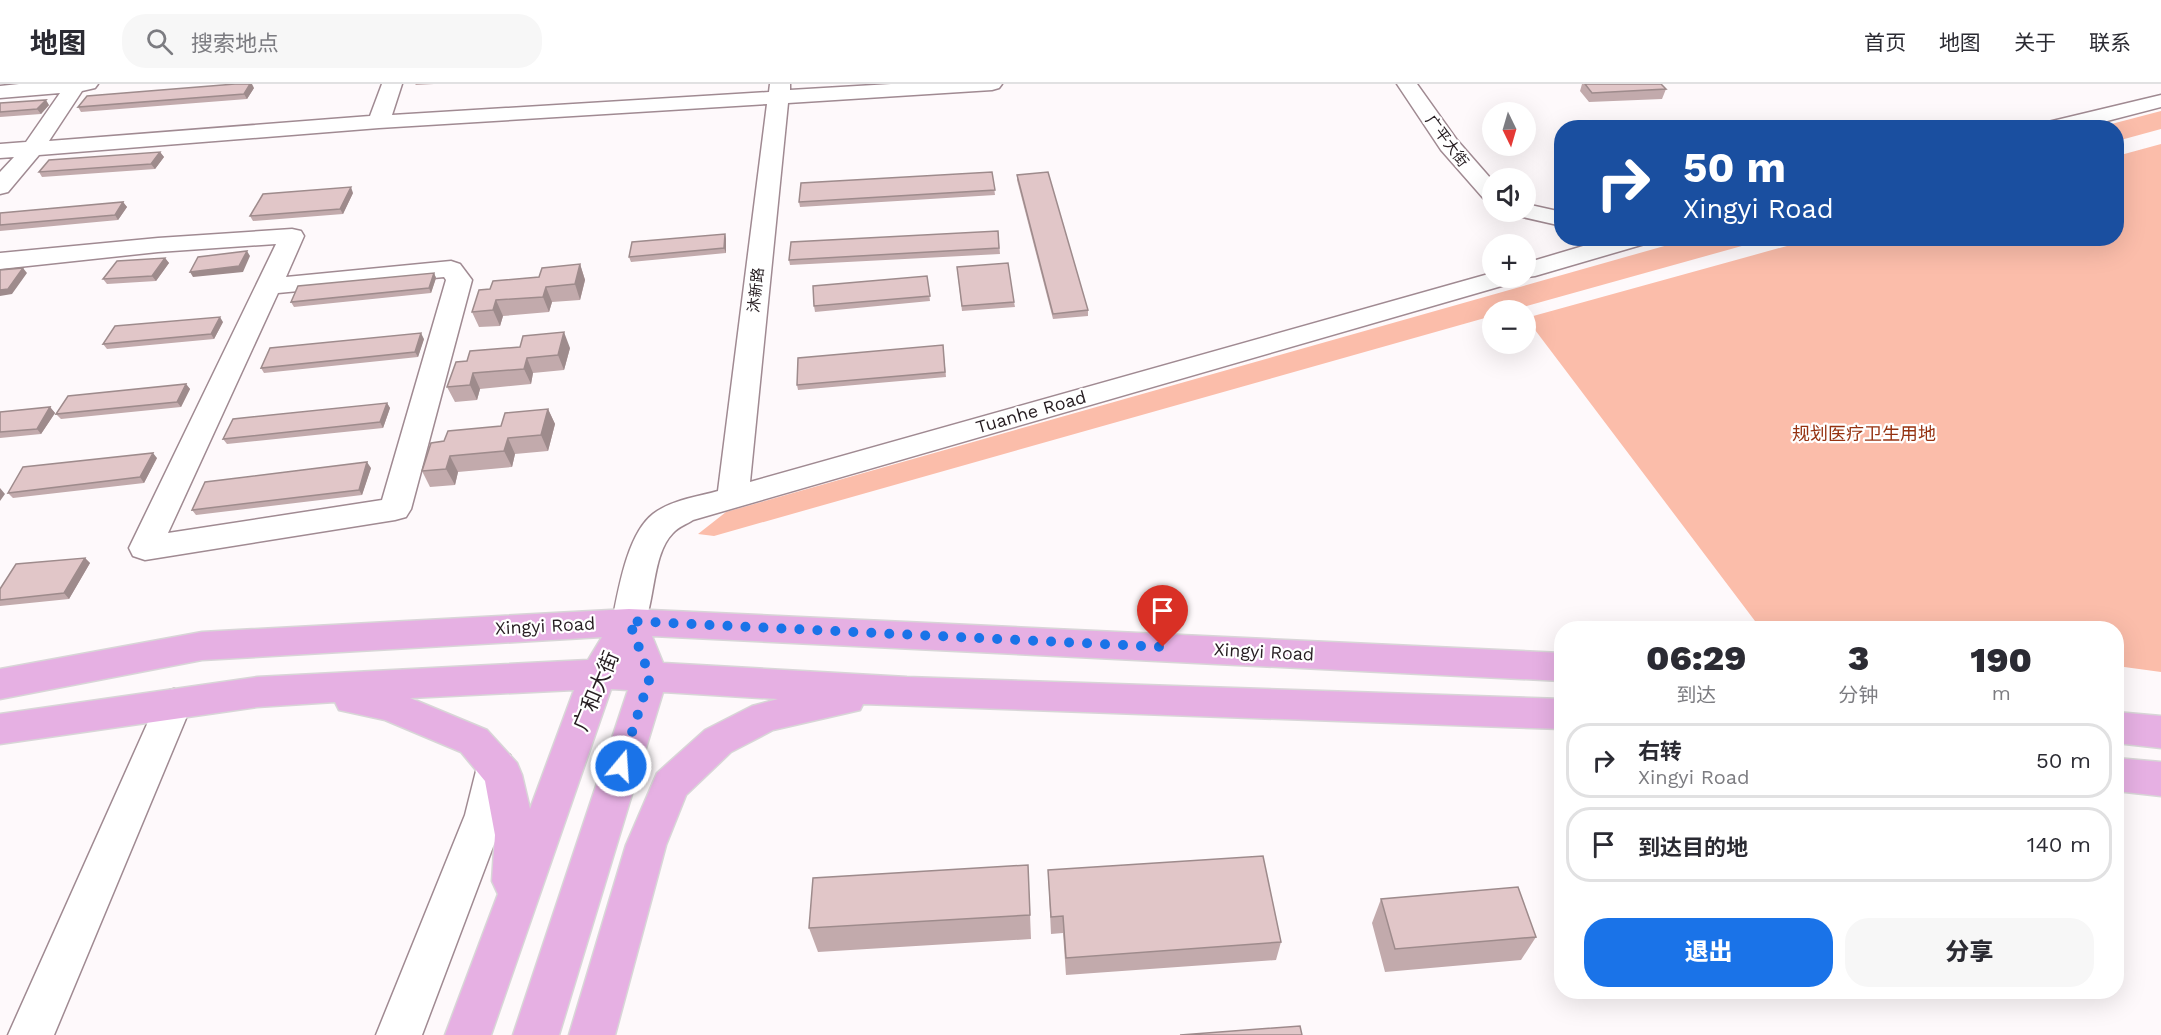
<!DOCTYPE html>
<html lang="zh">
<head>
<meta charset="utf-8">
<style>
  body { margin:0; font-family:"Work Sans","Noto Sans SC",sans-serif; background:#f7f7f7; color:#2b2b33; height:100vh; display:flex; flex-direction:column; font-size:22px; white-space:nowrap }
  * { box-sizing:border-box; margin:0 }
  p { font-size:20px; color:#7c7c81 }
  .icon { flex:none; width:33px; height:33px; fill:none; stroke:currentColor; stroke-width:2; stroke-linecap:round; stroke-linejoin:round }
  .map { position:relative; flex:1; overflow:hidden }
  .sheet { position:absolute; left:1554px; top:537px; width:570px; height:378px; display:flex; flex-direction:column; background:#fff; border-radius:24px; box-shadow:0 6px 24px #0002 }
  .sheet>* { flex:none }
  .banner { position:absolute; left:1554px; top:36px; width:570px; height:126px; border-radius:24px; box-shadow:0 6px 24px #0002; background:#1a4fa0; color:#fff; overflow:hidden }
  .needle { width:39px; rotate:175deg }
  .fabs { position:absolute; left:1482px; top:18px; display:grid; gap:12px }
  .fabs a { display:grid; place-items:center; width:54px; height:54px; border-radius:50%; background:#fff; box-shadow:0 6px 24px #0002; font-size:30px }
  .pin { position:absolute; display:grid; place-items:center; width:51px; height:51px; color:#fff; margin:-62px -26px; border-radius:50% 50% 50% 0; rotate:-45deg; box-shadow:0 0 6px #0007 }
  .pin .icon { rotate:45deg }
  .me { position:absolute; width:66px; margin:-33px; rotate:18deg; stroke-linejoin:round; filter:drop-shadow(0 0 4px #0008) }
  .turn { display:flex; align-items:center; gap:21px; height:126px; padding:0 30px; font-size:27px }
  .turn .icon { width:78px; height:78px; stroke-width:2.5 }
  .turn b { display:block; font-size:42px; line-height:51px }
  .eta { display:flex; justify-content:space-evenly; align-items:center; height:102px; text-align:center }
  .eta b { font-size:36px; font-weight:800; line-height:42px }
  .button { display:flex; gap:12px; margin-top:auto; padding:12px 30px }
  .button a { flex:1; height:69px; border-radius:24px; background:#1a73e8; color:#fff; font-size:24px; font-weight:800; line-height:69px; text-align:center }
  .button a+a { background:#f7f7f7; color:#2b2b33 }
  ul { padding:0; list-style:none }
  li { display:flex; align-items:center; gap:18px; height:75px; margin:0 12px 9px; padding:0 18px; border:3px solid #e1e1e2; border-radius:24px }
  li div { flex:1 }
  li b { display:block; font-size:22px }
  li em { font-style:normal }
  header { display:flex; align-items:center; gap:36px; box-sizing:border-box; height:84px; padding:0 30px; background:#fff; border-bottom:2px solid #e1e1e2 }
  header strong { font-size:28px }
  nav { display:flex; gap:33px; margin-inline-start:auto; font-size:21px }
  .search { width:420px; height:54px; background:#f7f7f7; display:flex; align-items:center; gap:15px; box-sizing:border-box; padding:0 21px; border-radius:24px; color:#7c7c81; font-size:22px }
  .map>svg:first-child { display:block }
  .green { fill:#fbbdaa }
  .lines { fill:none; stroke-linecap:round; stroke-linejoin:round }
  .minor-casing { stroke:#a08a92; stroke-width:3 }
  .major-casing { stroke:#d8d6d7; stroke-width:3 }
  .minor { fill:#fff; fill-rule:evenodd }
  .major { fill:#e6b0e3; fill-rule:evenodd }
  .wall { fill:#c2aaac }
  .shaded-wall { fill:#9e8b8c }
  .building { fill:#e1c6c8; stroke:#9e8b8c; stroke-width:1.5 }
  .route { stroke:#1a73e8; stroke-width:10; stroke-dasharray:0 18 }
  .labels { text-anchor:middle; stroke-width:4.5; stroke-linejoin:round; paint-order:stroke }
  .far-street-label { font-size:15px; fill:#261d21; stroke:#fff }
  .street-label { font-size:18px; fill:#261d21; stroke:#fff }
  .park-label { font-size:18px; fill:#953211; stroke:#fff }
  .near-street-label { font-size:21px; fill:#261d21; stroke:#fff }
</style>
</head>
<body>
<header>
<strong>地图</strong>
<div class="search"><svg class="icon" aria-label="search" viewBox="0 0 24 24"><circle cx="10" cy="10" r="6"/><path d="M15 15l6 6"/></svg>搜索地点</div>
<nav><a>首页</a><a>地图</a><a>关于</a><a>联系</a></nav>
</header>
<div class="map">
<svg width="2161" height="951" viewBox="0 0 2161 951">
  <rect width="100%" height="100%" fill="#fef9fb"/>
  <path class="green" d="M2161 27V45L2117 57 2116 44 2100 43Z
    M2161 60V588L2117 582 2116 544H1786L1758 541 1526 234 1812 155 2116 154 2117 72Z
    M1689 155H1767L1512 226H1492V232L714 452 698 450 726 428Z"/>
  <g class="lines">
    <g class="minor-casing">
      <path id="minor" d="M19 0H98L95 4 82 7 49 57 370 32 382 0H402L392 31 769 8 770 0H790V6L891 0H1002L999 4 992 6 788 19 750 398 1492 189V194H1516L1512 199 693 436C687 440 678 443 673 449 651 471 656 520 641 547L629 551 617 547 612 538C618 508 627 450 653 430 671 416 697 413 718 407L767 20 379 44 39 71 8 108 0 110V88L14 73 0 74V60L26 58 60 9 0 14V2Z
        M1397 0H1417L1457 56 1492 96V117L1484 115 1441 66Z
        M2161 11V23L2080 44H2041L2044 39Z
        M1526 120 1562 128V142L1518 132 1514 128H1526Z
        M292 145 301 147 304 152 286 193 451 177 460 180 472 196 411 425 406 433 395 436 145 476 133 472 129 464 276 160 158 168 0 185V169L158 154ZM444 193 446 196 382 416 168 449 278 209Z
        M1610 154H1651L1648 159 1535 192 1521 194H1526V179Z
        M174 605 187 609 192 620 54 951H8L156 620 161 609Z
        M496 667 510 671 515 683 505 731 422 951H376L465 731 477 683 482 671Z"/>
    </g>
    <g class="major-casing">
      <path id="major" d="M629 525 1562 569V597L652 552 663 579 907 593 1562 615V645L863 620 860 626 773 646 731 668 686 711 666 761 615 951H569L626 761 657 689 705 646 752 622 778 615 663 608 559 951H513L628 606 611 605 491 951H445L498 810 492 797 495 751 485 697 461 668 385 636 339 626 335 618 257 623 0 660V630L257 593 588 576 602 553 202 576 0 615V585L202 548ZM574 606 530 725 522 691 517 679 487 646 410 614Z
        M2116 628 2161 632V664L2116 659Z
        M2116 674 2161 678V712L2116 707Z"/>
    </g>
    <use href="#minor" class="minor"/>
    <use href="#major" class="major"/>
  </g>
  <path class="wall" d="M415 0H434L416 1Z
    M1582 0H1661L1666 5 1662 15 1589 18 1580 7Z
    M254 4 247 15 81 28 78 23Z
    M0 19 49 21 41 30 0 33Z
    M160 68 164 73 155 85 42 93 39 88Z
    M992 88 995 111 800 123 799 118Z
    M1017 91 1088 226V232L1053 235 1017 96Z
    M353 109 343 130 253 137 250 132Z
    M123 118 127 123 118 136 0 147V129Z
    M998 147 1000 170 790 181 789 176Z
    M725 150 726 155V169L631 178 629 173Z
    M165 174 169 179 156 197 107 200 103 195Z
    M580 180 585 196 580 216 552 218 549 228 503 232 500 242 479 243 472 228 490 205 539 193Z
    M957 183 1014 218 1015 223 962 227Z
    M434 189 436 194 431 209 294 223 291 218Z
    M927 192 930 217 815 228 814 222Z
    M223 238 214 255 107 265 103 260Z
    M424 255 418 273 264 289 261 284Z
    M943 261 946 293 798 306 797 301Z
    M570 264 564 286 533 289 531 300 480 305 477 316 455 318 447 303 456 278Z
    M186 300 190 305 181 323 61 335 56 330Z
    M387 319 390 324 383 344 227 360 223 355Z
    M50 323 55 329 41 350 0 354V328Z
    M548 325 555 340 548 367 515 370 512 383 458 388 455 401 430 403 422 387 444 357 501 342Z
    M157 374 144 399 13 414 8 409Z
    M371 384 362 411 196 431 192 426Z
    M85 474 90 479 69 515 0 522V505Z
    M1048 786 1281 858 1276 876 1066 891 1063 849 1051 850Z
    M1029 806 1031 855 818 868 809 844Z
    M1381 815 1536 853 1521 876 1385 888 1372 839Z"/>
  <path class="shaded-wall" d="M250 0H252L254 4 247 15 244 10Z
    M46 16 49 21 41 30 37 25Z
    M160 68 164 73 155 85 151 80Z
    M351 103 353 109 343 130 340 125Z
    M123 118 127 123 118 136 115 131Z
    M725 150 726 155V169L724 164Z
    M247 167 250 172 243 188 193 193 190 188Z
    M165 174 169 179 156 197 152 192Z
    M580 180 585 196 580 216 575 200Z
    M23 184 27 189 12 210 0 212V206Z
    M434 189 436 194 431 209 429 204Z
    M546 203 552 218 549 228 543 213Z
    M496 216 503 232 500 242 493 226Z
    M220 233 223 238 214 255 211 250Z
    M564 248 570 264 564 286 558 271Z
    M421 249 424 255 418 273 415 268Z
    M527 274 533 289 531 300 524 285Z
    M473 289 480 305 477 316 470 301Z
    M186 300 190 305 181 323 177 318Z
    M387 319 390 324 383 344 380 338Z
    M50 323 55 329 41 350 37 345Z
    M548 325 555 340 548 367 541 351Z
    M508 354 515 370 512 383 504 367Z
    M153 369 157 374 144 399 140 393Z
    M450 372 458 388 455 401 446 385Z
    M367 378 371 384 362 411 359 406Z
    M0 404 5 410 0 417Z
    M85 474 90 479 69 515 64 509Z"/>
  <path class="building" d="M235 0H250L244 10 78 23 87 12Z
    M1585 0H1661L1666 5 1592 9Z
    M46 16 37 25 0 28V19Z
    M160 68 151 80 39 88 49 76Z
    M992 88 995 106 799 118 801 99Z
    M1048 88 1088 226 1053 230 1017 91Z
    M351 103 340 125 250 132 263 110Z
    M123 118 115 131 0 141V129Z
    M998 147 999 164 789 176 791 158Z
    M725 150 724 164 629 173 632 158Z
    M247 167 239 182 190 188 198 173Z
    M165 174 152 192 103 195 117 177Z
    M1008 179 1014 218 962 222 957 183Z
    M580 180 575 200 546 203 543 213 496 216 493 226 472 228 479 206 490 205 493 197 539 193 542 184Z
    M23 184 8 205 0 206V186Z
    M434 189 429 204 291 218 298 202Z
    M927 192 930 212 814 222 813 202Z
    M220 233 211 250 103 260 115 242Z
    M564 248 558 271 527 274 524 285 473 289 470 301 447 303 456 278 467 277 470 267 520 263 523 252Z
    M421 249 415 268 261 284 270 264Z
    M943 261 945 288 797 301 798 274Z
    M186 300 177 318 56 330 68 312Z
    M387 319 380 338 223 355 233 335Z
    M50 323 37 345 0 348V328Z
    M548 325 541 351 508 354 504 367 450 372 446 385 422 387 431 359 444 357 448 347 501 342 505 329Z
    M153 369 140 393 8 409 23 383Z
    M367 378 359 406 192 426 205 398Z
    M85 474 64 509 0 516V505L16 480Z
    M1263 772 1281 858 1066 874 1063 832 1051 833 1048 786Z
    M1028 781 1030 831 809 844 813 794Z
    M1518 803 1536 853 1395 865 1381 815Z
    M1300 942 1302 951H1180Z"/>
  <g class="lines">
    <path class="route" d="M621 682 650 593 629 537 1163 563"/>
  </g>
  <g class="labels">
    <g class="far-street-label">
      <text transform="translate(1447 57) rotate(53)" y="5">广平大街</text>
      <text transform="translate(756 206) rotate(-84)" y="5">沐新路</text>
    </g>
    <g class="street-label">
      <text transform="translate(1031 328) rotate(-16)" y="6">Tuanhe Road</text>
      <text transform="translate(545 542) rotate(-3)" y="6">Xingyi Road</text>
      <text transform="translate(1264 568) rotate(3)" y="6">Xingyi Road</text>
    </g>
    <g class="park-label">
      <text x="1864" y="356">规划医疗卫生用地</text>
    </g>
    <g class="near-street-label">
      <text transform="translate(596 607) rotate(-67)" y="7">广和大街</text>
    </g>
  </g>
</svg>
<div class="fabs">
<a><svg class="needle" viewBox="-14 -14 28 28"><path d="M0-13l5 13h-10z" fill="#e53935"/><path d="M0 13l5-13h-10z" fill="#7c7c81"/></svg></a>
<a><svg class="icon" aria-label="sound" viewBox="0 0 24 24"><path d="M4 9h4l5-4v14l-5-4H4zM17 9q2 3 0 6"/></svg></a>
<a>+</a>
<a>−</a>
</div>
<div class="pin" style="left:1163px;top:563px;background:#d93025"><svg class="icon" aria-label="arrive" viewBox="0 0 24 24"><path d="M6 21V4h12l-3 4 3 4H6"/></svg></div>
<svg class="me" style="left:621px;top:682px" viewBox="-20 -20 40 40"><circle r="17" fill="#1a73e8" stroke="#fff" stroke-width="3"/><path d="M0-11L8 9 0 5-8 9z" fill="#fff"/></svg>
<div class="banner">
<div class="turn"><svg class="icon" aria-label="right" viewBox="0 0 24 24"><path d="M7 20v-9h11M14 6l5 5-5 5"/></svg><div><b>50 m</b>Xingyi Road</div></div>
</div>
<section class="sheet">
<div class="eta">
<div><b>06:29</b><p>到达</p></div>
<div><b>3</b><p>分钟</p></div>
<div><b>190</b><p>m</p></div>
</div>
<ul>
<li><svg class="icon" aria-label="right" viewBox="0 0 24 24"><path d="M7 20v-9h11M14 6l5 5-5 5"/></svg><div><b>右转</b><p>Xingyi Road</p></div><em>50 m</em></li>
<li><svg class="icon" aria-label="arrive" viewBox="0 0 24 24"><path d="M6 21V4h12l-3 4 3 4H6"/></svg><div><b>到达目的地</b></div><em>140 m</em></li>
</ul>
<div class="button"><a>退出</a><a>分享</a></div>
</section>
</div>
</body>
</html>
